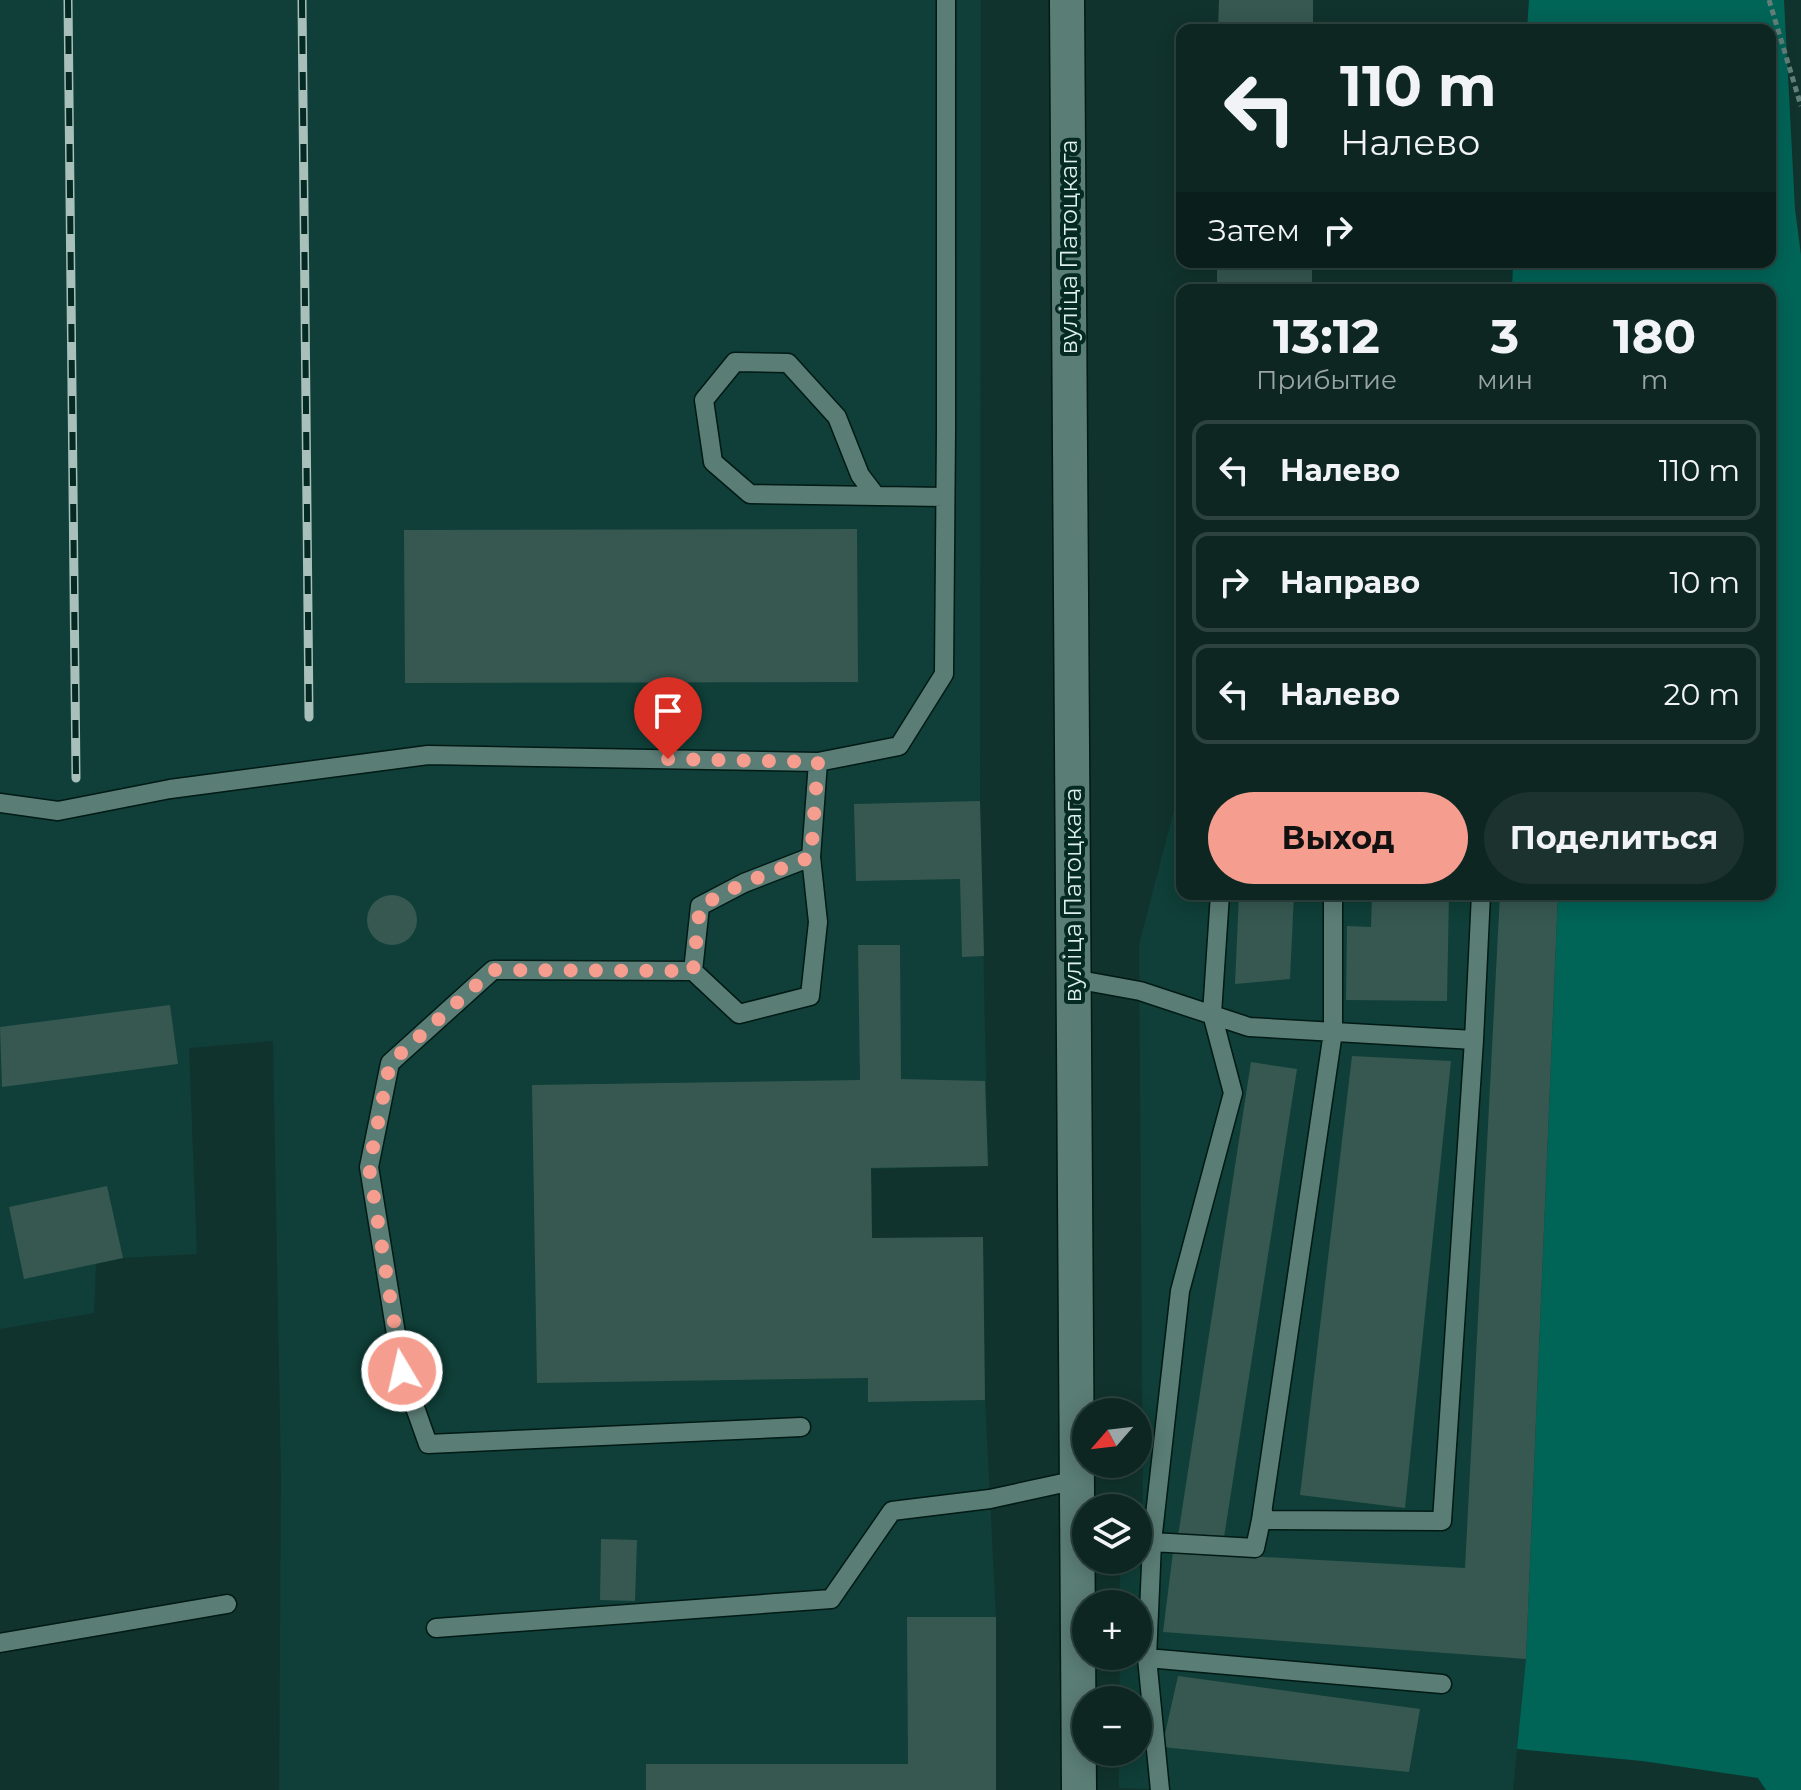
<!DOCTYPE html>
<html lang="ru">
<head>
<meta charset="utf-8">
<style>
  body { margin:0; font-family:Montserrat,sans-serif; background:#1b322f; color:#f1f3f6; height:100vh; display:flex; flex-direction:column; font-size:30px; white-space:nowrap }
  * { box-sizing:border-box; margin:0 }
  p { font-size:26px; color:#9aa5a5 }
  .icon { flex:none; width:44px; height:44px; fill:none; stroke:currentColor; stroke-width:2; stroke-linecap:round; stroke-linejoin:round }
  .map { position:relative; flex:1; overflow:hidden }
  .drawer { position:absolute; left:1176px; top:284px; width:600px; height:616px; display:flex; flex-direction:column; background:#0d2622; border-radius:16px; box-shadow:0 4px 20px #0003,0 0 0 2px #2d4340 }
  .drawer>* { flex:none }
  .top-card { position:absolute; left:1176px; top:24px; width:600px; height:244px; border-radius:16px; box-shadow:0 4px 20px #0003,0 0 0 2px #2d4340; background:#0d2622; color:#f1f3f6; overflow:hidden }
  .needle { width:52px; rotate:242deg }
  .tools { position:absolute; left:1072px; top:1398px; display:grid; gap:16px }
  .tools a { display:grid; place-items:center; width:80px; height:80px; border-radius:50%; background:#0d2622; box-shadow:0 4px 20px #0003,0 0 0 2px #2d4340; font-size:40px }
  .pin { position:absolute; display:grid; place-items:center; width:68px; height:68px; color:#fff; margin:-82px -34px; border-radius:50% 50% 50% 0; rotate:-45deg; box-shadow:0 0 8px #0007 }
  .pin .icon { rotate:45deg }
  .me { position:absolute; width:88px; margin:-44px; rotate:351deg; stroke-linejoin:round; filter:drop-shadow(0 0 6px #0008) }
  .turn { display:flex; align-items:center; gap:28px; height:168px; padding:0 32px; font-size:36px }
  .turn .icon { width:104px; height:104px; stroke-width:2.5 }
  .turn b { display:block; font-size:56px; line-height:68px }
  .then { display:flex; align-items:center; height:76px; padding:0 32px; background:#0003; gap:16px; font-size:30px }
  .eta { display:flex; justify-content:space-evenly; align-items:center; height:136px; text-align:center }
  .eta b { font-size:48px; font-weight:700; line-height:56px }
  .action { display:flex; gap:16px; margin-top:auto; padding:16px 32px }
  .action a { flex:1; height:92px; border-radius:48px; background:#f59d8e; color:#111; font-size:32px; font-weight:700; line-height:92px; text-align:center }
  .action a+a { background:#1b322f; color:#f1f3f6 }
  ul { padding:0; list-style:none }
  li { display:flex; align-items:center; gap:24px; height:100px; margin:0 16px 12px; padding:0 16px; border:4px solid #2d4340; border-radius:16px }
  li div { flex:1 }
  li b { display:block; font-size:30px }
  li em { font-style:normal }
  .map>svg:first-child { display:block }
  .built { fill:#0f3f38 }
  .green { fill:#006457 }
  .building { fill:#365851 }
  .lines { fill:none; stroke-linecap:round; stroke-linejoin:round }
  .service-casing { stroke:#011a15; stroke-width:21 }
  .minor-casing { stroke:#011a15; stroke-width:37 }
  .path { stroke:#627e78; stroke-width:5; stroke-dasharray:6 4; stroke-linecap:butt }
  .service { stroke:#5a7d75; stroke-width:18 }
  .minor { stroke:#5a7d75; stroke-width:34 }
  .rail-casing { stroke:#a9bfba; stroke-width:9 }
  .rail { stroke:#052923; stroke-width:6; stroke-dasharray:18; stroke-linecap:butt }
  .route { stroke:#f59d8e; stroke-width:14; stroke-dasharray:0 25.2 }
  .labels { text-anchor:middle; stroke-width:8; stroke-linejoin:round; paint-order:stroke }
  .street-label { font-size:24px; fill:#dcefea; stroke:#052923 }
</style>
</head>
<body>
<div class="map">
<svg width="1801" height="1790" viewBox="0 0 1801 1790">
  <rect width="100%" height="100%" fill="#11332d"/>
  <path class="built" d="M0 0H981L980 801 988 1166 871 1169 872 1238 983 1237 985 1400 996 1617V1790H279L281 1478 273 1041 189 1048 197 1254 123 1258 96 1264 94 1313 0 1329Z
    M1182 779V894H1558L1526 1659 1513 1790H1175L1119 1788V1752H1138V1700H1119L1120 1656H1138V1604H1120V1560H1138V1508H1120V1495L1143 1503 1139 945Z"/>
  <path class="green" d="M1529 0H1784L1795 209 1801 255V1790H1766L1758 1778 1642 1761 1517 1749 1526 1659 1558 894H1770V290H1512L1513 262H1770V30H1527Z"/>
  <path class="building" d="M1219 0H1313V30H1218Z
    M1217 262H1312V290H1217Z
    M857 529 858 682 405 683 404 530Z
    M980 801 984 956 962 957 960 879 856 881 854 804Z
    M1239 894H1294L1290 979 1235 984Z
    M1372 894H1449L1447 1001 1346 1000 1347 926 1371 927Z
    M1500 894H1558L1526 1659 1163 1632 1173 1552 1465 1568Z
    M367 920a25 25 0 1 1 50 0a25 25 0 1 1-50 0Z
    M858 945H900L901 1079 985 1081 988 1166 871 1168 872 1238 983 1237 985 1400 868 1402V1378L537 1383 532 1085 860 1080Z
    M170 1005 178 1064 2 1087 0 1027Z
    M1352 1056 1451 1061 1405 1508 1300 1495Z
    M1251 1062 1297 1069 1223 1544 1178 1536Z
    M107 1186 123 1258 24 1279 9 1207Z
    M601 1539 637 1540 635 1601 600 1600Z
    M907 1617H996V1790H646V1764H908Z
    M1178 1676 1420 1709 1409 1772 1162 1747Z"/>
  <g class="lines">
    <g class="service-casing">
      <path id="service" d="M876 496 860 475 837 417 788 363 735 362 704 400 713 462 750 494 945 497
        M0 803 58 811 170 789 428 755 818 762 899 746 944 674 946 431V0
        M811 857 744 883 700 906 693 971 739 1014 810 996 818 922 811 857 818 762
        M1333 894V1032L1261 1520 1442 1521 1474 1040 1481 894
        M693 971 493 970 390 1063 369 1167 402 1371 428 1444 801 1427
        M1074 979 1140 991 1249 1027 1474 1040
        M1152 1542 1255 1548 1263 1511
        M436 1628 831 1599 892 1511 990 1499 1077 1480
        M0 1643 227 1604
        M1147 1658 1152 1542 1180 1291 1233 1093 1212 1014 1220 894
        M1160 1790 1147 1658 1442 1684"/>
    </g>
    <g class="minor-casing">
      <path id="minor" d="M1067 0 1079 1790"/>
    </g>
    <path class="path" d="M1769 0 1801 106"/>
    <use href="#service" class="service"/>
    <use href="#minor" class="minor"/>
    <g class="rail-casing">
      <path id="rail" d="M68 0 76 778
        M302 0 309 717"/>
    </g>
    <use href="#rail" class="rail"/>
  </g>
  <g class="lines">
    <path class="route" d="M402 1371 369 1167 390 1063 493 970 693 971 700 906 744 883 811 857 818 762 668 759"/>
  </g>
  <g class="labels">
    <g class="street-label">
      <text transform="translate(1069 247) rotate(-90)" y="8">вуліца Патоцкага</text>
      <text transform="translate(1073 895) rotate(-90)" y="8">вуліца Патоцкага</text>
    </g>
  </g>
</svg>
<div class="tools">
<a><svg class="needle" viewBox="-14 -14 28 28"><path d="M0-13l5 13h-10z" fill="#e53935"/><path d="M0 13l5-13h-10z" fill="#9aa5a5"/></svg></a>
<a><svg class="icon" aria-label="layers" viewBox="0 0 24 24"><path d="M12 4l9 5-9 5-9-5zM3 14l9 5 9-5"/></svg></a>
<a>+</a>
<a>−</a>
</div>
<div class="pin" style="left:668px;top:759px;background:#d93025"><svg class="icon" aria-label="arrive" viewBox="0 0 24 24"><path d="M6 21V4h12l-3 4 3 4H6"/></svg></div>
<svg class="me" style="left:402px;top:1371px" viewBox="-20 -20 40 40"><circle r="17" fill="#f59d8e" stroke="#fff" stroke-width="3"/><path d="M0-11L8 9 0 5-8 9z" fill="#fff"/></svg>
<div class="top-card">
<div class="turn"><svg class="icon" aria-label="left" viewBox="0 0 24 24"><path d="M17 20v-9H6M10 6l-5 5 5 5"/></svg><div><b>110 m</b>Налево</div></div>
<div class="then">Затем<svg class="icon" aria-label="right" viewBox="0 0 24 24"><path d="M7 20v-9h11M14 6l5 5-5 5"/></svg></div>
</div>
<section class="drawer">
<div class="eta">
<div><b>13:12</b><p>Прибытие</p></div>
<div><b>3</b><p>мин</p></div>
<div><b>180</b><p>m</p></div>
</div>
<ul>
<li><svg class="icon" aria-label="left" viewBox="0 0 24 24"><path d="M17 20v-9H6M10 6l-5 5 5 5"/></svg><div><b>Налево</b></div><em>110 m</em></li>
<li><svg class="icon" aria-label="right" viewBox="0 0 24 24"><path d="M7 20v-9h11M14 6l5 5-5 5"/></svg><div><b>Направо</b></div><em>10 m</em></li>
<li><svg class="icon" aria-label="left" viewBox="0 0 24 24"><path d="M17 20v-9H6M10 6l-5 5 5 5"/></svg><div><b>Налево</b></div><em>20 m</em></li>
</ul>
<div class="action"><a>Выход</a><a>Поделиться</a></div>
</section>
</div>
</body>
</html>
